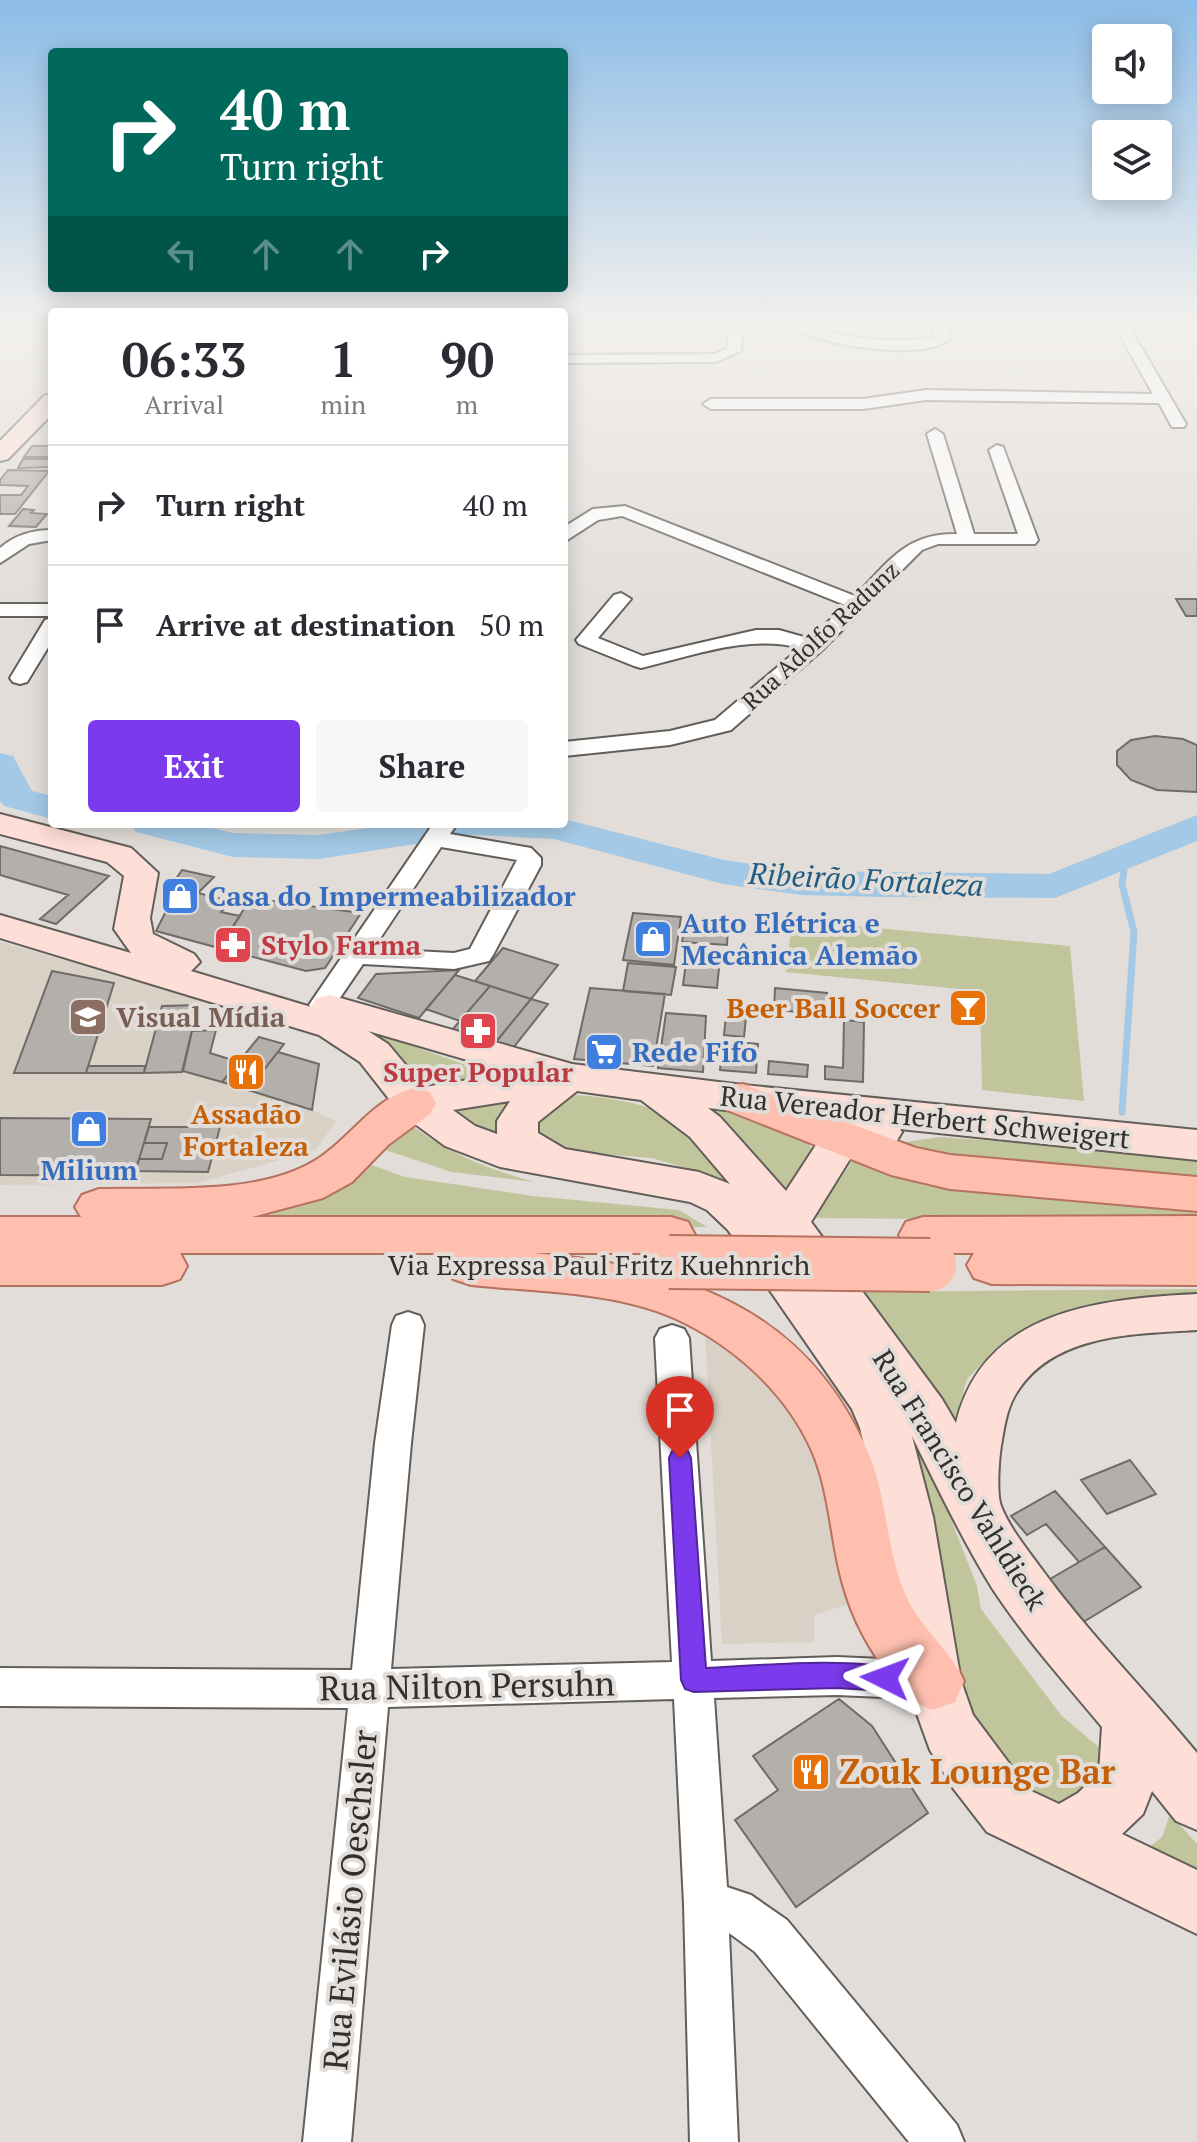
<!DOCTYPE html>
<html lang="en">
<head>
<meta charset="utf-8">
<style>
  body { margin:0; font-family:"PT Serif",serif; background:#f7f7f7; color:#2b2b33; height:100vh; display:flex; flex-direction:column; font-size:30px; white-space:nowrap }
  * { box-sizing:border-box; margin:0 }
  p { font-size:26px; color:#7c7c81 }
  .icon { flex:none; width:44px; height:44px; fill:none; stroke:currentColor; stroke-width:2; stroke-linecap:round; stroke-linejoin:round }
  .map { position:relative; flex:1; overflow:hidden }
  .panel { position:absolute; left:48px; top:308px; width:520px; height:520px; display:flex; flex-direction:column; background:#fff; border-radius:8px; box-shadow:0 4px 20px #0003 }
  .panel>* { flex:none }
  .hud { position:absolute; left:48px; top:48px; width:520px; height:244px; border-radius:8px; box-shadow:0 4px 20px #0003; background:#00695c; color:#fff; overflow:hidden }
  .tools { position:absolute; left:1092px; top:24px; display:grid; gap:16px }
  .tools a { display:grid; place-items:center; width:80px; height:80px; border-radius:8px; background:#fff; box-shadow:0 4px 20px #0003; font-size:40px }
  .pin { position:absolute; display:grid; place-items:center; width:68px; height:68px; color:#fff; margin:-82px -34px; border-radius:50% 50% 50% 0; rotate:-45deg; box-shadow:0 0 8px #0007 }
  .pin .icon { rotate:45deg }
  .me { position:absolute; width:88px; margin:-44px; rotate:273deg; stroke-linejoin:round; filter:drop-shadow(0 0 6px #0008) }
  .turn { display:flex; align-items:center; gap:28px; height:168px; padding:0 40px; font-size:36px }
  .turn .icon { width:104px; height:104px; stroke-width:2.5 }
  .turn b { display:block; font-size:56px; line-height:68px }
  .lanes { display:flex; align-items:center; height:76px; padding:0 40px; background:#0003; justify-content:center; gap:40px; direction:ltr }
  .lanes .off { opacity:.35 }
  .eta { display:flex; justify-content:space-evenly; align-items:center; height:136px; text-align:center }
  .eta b { font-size:48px; font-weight:700; line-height:56px }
  .cta { display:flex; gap:16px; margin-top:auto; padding:16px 40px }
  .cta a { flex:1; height:92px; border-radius:8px; background:#7c3aed; color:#fff; font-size:32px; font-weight:700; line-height:92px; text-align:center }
  .cta a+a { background:#f7f7f7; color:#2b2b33 }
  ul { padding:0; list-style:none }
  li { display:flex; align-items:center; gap:24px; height:120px; padding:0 40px; border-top:2px solid #e1e1e2 }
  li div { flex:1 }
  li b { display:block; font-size:30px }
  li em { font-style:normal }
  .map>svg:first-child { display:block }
  .built { fill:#dad1c6 }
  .green { fill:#c1c59b }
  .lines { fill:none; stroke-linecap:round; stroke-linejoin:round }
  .stream { stroke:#a3c9e6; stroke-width:7 }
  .river { fill:#a3c9e6; fill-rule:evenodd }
  .building { fill:#b3afab; stroke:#6f6b67; stroke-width:2 }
  .street-casing { stroke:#625e5a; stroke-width:4 }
  .secondary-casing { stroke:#625e5a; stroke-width:4 }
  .primary-casing { stroke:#b6715f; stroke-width:4 }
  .street { fill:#fff; fill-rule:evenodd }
  .secondary { fill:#fedfd7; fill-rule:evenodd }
  .primary { fill:#febfaf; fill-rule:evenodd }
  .primary-bridge-casing { stroke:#b6715f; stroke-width:56; stroke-linecap:butt }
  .primary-bridge { stroke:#febfaf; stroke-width:52 }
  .route { fill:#7c3aed; stroke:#51269a; stroke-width:2 }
  .labels { text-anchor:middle; stroke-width:8; stroke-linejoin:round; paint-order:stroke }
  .far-street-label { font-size:24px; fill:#32302f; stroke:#e2ddd8 }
  .shop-label { font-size:28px; font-weight:bold; fill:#366cbe; stroke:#e2ddd8; text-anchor:start }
  .health-label { font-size:28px; font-weight:bold; fill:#be3a42; stroke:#e2ddd8; text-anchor:start }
  .food-label { font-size:28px; font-weight:bold; fill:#c56008; stroke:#e2ddd8; text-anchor:end }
  .education-label { font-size:28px; font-weight:bold; fill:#785e54; stroke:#e2ddd8; text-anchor:start }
  .street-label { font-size:28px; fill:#32302f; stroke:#e2ddd8 }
  .water-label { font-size:30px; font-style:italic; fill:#205d83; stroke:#e2ddd8 }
  .near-street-label { font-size:34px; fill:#32302f; stroke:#e2ddd8 }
  .near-food-label { font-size:34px; font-weight:bold; fill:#c56008; stroke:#e2ddd8; text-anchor:start }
</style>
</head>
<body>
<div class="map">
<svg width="1197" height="2142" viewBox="0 0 1197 2142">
  <rect width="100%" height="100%" fill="#e2ddd8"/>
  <path class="built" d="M0 942 200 998 183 1071 312 1110 336 1121 316 1150 197 1183 0 1185Z
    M705 1332 750 1357 829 1466 848 1604 814 1615V1642L722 1644Z"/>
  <path class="green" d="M792 920 1070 946 1084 1101 982 1090 980 991 786 972Z
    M372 1032 512 1081 432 1096Z
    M525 1094 503 1140 464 1122 447 1109Z
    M568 1095C598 1095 660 1104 682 1125 703 1146 721 1171 740 1193L692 1170 652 1158 563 1151 535 1132 541 1108Z
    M701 1109 728 1110 804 1137 812 1149 811 1165 781 1201Z
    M412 1126C453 1155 485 1168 534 1182L452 1172 382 1149Z
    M940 1137 1197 1156V1188L964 1166 879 1146Z
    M853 1160H869L896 1177 927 1186 1197 1212V1221L814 1218Z
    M366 1163 405 1177 533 1196 679 1210 707 1227 0 1229V1219L201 1215Z
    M1197 1289V1300L1074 1310 1031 1328 989 1357 967 1379 953 1428 857 1292Z
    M915 1427 977 1586 981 1609 1061 1715 1103 1751 1105 1785 1073 1818 1013 1789 957 1691 901 1433Z
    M1170 1814 1197 1844V1888L1134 1859 1162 1837Z"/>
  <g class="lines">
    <path class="stream" d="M1122 1112 1134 932 1122 884 1126 855"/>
    <path class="river" d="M0 753 13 756 32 791 52 796V819L4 806 0 801Z
      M1197 815V841L1055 898 886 897 802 895 723 884 554 839 473 835 319 859 233 857 136 832 131 824H196L233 833 319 835 395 824H564V819L724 860 802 871 1049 874Z"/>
  </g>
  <path class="building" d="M1187 323 1191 329 1137 328 1134 324Z
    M32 446H52V457H24Z
    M23 459H52V467L18 468Z
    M8 470 49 471 15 514H0V495H21L28 486 0 485V480Z
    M23 509 34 510 31 513 47 514 36 527 9 526Z
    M1176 599H1197V616H1186Z
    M1155 736 1183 739 1197 745V792L1157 790 1131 780 1117 765V751L1131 740Z
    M0 846 109 876 56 924 40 919 68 895 0 875Z
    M182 870 214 877 198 893 230 901 221 912 240 916 219 948 156 931 171 901 173 883Z
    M251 898 361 913 325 968 306 971 219 948Z
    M633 913 681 917 674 965 623 960Z
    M685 925 728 929 727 945 682 942Z
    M503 948 558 965 531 999 475 981Z
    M687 955 720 958 717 988 683 985Z
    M628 963 676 967 671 995 623 991Z
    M459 970 419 1018 358 998 376 974Z
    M52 971 114 983 86 1073H14Z
    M455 975 490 986 460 1021 426 1009Z
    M490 986 531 999 494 1044 452 1030Z
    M590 988 665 994 653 1066 574 1059Z
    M775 988 827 993V1014L774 1010Z
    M531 999 548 1004 513 1048 496 1042Z
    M198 1005 182 1072 144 1073 162 1006Z
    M727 1005 747 1007 744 1037 724 1035Z
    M666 1013 706 1016 703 1072 658 1068Z
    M844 1020 864 1022 863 1082 825 1079V1066L843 1068Z
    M216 1030 210 1053 239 1062 222 1082 183 1071 192 1031Z
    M259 1037 284 1044 248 1090 222 1082Z
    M723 1041 758 1044 756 1073 720 1070Z
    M278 1052 319 1064 312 1110 248 1090Z
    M769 1061 808 1065 807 1077 768 1074Z
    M88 1066H145L144 1073H86Z
    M0 1118 151 1119 134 1176 0 1175Z
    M149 1127H220L208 1172 135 1171 139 1159H162L167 1143H144Z
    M144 1143H167L162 1159H139Z
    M1130 1460 1156 1494 1107 1514 1081 1480Z
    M1055 1491 1105 1547 1079 1562 1046 1524 1027 1535 1011 1516Z
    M1105 1547 1141 1587 1080 1624 1045 1582Z
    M839 1699 872 1726 928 1813 796 1907 735 1820 778 1790 753 1756Z"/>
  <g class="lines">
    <g class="street-casing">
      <path id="street" d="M730 323H744L741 351 716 362 564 363V355L714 354 727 349Z
        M782 323C803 323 819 330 838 334 870 341 902 343 934 337L935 323H949V339C923 363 809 344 782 323Z
        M1113 323H1127L1186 424 1184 427H1172L1159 403 926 400 863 409H711L703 404 711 399H863L926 390 1153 394Z
        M935 429 943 434 974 534H1018L989 450 997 445 1003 447 1038 540 1035 544H938L922 550 822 650 731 730 670 745 564 756V742L670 731 715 720 800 648C749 634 692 656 641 668L634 666 579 644 576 640 614 595 621 593 631 599 598 638 643 656 756 630H779L811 639 845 605 622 516 598 520 564 542V527L593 509 625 506 855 596C889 562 905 533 957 534L927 434Z
        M52 530V540L29 544 0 563V548C15 535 32 530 52 530Z
        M0 604H52V616H0Z
        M52 618V641L27 682 20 684 13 682 10 678 45 620Z
        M433 824H453L455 827 450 834 531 848 541 858V865L493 955 489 961 454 969 363 964 331 1011 322 1014 313 1011 309 1005ZM441 847 517 860 470 949 454 953 373 949Z
        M408 1312 420 1316 424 1325 411 1443 391 1669 672 1662 655 1338 660 1329 672 1325 684 1329 689 1338 711 1661 837 1657 928 1661 942 1667 948 1680 942 1693 928 1699 837 1695 714 1698 727 1887 751 1895 787 1920 957 2125 964 2142H909L755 1952 729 1933 738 2142H690L684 1904 674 1699 388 1707 351 2142H303L348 1708 0 1706V1668L352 1670 375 1443 392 1325 396 1316Z"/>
    </g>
    <g class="secondary-casing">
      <path id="secondary" d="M52 394V414L8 459 0 461V441L44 396Z
        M0 814 131 848 158 873 150 918 153 934 194 954 200 962 191 971 311 1007 316 998 330 995 572 1064 743 1085 1197 1130V1160L900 1129 902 1132 896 1142 855 1151 811 1222 942 1399 956 1423C983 1310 1099 1299 1197 1294V1330C1137 1334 1057 1333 1019 1389 1008 1404 1005 1422 1002 1440 999 1454 996 1494 1001 1506 1009 1527 1027 1549 1040 1567 1088 1633 1146 1691 1197 1753V1830L1176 1821 1152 1791 1143 1814 1122 1834 1197 1870V1934L987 1832 953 1788 930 1750 905 1681 881 1517 860 1428 852 1409 728 1230 707 1210 690 1202 500 1167 445 1146 400 1113 360 1062 319 1035 0 938V915L131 953 114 929 124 876 107 862 0 834ZM368 1031 512 1073 424 1087 388 1044ZM577 1091 641 1100 690 1137 730 1184 699 1172 565 1149 538 1133V1122ZM510 1101 497 1121V1134L475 1126 453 1110ZM708 1108 843 1123 827 1128 786 1191 720 1117ZM912 1436C937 1487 962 1539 992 1588 1024 1637 1064 1681 1102 1727L1099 1773 1078 1793 1059 1804 1029 1790 973 1715 961 1681 933 1517Z"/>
    </g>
    <g class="primary-casing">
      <path id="primary" d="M743 1084 916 1148 950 1155 1197 1177V1211L950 1189 891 1175 727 1110 721 1099 727 1088Z
        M414 1088 430 1092 436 1103 430 1114 388 1145 352 1182 323 1198 252 1217H671L688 1222 695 1235 688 1248 671 1253H534C682 1267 807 1307 869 1455 888 1500 886 1552 906 1596 920 1628 950 1649 964 1681L955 1702 933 1710C906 1700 901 1690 884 1668 862 1639 847 1605 839 1569 830 1529 828 1488 812 1451 786 1392 732 1344 674 1318 613 1291 537 1292 471 1285L453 1279 446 1266 453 1253H180L187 1266 180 1279 162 1285H0V1217H81L75 1207 82 1195 99 1189C166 1187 258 1196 316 1160 351 1138 372 1099 414 1088Z
        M1197 1216V1285L992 1284 974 1278 967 1265 974 1253H923L906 1248 899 1235 906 1222 923 1217Z"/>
    </g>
    <use href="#street" class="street"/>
    <use href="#secondary" class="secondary"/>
    <use href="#primary" class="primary"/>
    <g class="primary-bridge-casing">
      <path id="primary-bridge" d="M669 1262 930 1265"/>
    </g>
    <use href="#primary-bridge" class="primary-bridge"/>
  </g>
  <linearGradient id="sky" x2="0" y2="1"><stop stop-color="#8cbce7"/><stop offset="0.52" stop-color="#f2f0ed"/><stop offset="1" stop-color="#f2f0ed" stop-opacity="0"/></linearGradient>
  <rect width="1197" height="623" fill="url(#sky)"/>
  <path class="route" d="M680 1448 688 1451 691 1458 706 1668C749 1666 858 1656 894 1670L898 1678 894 1687 885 1691 837 1688 694 1692 685 1689 681 1680 669 1458 672 1451Z"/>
  <defs>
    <g id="shop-square" transform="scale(2)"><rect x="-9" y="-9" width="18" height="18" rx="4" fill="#3f7fe0" stroke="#e2ddd8"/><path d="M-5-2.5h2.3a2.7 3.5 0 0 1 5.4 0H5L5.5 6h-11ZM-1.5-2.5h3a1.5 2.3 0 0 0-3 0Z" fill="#fff"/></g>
    <g id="pharmacy-square" transform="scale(2)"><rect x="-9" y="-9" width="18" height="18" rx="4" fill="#e0444e" stroke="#e2ddd8"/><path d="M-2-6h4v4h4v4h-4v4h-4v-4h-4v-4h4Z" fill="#fff"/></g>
    <g id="bar-square" transform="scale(2)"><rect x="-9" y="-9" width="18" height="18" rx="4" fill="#e8710a" stroke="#e2ddd8"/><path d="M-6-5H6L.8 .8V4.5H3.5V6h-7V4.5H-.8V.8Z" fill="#fff"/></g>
    <g id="university-square" transform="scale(2)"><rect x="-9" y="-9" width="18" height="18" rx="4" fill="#8d6e63" stroke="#e2ddd8"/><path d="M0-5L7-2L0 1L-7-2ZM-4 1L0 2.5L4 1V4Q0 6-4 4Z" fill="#fff"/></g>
    <g id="supermarket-square" transform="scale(2)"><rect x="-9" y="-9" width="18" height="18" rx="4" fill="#3f7fe0" stroke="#e2ddd8"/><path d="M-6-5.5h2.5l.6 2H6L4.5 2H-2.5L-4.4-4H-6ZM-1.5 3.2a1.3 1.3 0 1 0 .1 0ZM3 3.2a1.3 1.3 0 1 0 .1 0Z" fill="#fff"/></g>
    <g id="restaurant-square" transform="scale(2)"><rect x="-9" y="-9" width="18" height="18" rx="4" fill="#e8710a" stroke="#e2ddd8"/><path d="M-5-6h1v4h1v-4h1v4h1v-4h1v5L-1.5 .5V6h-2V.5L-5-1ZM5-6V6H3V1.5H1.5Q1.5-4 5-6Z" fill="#fff"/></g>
  </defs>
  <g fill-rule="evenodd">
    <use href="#shop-square" x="180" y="896"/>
    <use href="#shop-square" x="653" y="939"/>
    <use href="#pharmacy-square" x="233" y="945"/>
    <use href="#bar-square" x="968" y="1008"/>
    <use href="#university-square" x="88" y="1017"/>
    <use href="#pharmacy-square" x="478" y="1031"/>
    <use href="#supermarket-square" x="604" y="1052"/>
    <use href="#restaurant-square" x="246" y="1072"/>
    <use href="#shop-square" x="89" y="1129"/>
    <use href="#restaurant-square" x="811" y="1772"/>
  </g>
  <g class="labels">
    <g class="far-street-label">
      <text transform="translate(821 636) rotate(-43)" y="8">Rua Adolfo Radunz</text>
    </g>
    <g class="shop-label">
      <text x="208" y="906">Casa do Impermeabilizador</text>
      <text x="681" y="933">Auto Elétrica e<tspan x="681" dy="32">Mecânica Alemão</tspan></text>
      <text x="632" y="1062">Rede Fifo</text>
      <text x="89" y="1180" text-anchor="middle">Milium</text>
    </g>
    <g class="health-label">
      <text x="261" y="955">Stylo Farma</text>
      <text x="478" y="1082" text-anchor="middle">Super Popular</text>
    </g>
    <g class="food-label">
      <text x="940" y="1018">Beer Ball Soccer</text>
      <text x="246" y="1124" text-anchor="middle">Assadão<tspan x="246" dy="32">Fortaleza</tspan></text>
    </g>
    <g class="education-label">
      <text x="116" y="1027">Visual Mídia</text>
    </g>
    <g class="street-label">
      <text transform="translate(925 1117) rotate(6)" y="10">Rua Vereador Herbert Schweigert</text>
      <text x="599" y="1275">Via Expressa Paul Fritz Kuehnrich</text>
      <text transform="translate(960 1480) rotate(58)" y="10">Rua Francisco Vahldieck</text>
    </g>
    <g class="water-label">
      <text transform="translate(866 880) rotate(3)" y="10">Ribeirão Fortaleza</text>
    </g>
    <g class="near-street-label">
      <text transform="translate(467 1686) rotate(-1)" y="12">Rua Nilton Persuhn</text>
      <text transform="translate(350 1900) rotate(-85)" y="12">Rua Evilásio Oeschsler</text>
    </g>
    <g class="near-food-label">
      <text x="839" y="1784">Zouk Lounge Bar</text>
    </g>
  </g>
</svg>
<div class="tools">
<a><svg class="icon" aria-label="sound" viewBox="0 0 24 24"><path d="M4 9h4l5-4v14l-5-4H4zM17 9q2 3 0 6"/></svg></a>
<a><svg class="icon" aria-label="layers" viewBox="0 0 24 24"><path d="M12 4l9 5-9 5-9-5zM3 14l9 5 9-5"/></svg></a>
</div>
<div class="pin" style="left:680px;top:1458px;background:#d93025"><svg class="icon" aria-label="arrive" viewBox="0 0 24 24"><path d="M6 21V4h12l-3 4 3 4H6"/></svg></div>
<svg class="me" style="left:885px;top:1678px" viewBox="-20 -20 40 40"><path d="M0-17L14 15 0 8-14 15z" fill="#7c3aed" stroke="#fff" stroke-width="4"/></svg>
<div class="hud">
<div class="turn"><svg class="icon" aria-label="right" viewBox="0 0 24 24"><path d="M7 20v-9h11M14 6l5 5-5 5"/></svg><div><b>40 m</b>Turn right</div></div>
<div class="lanes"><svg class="icon off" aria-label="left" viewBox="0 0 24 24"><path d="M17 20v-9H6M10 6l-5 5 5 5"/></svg><svg class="icon off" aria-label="ahead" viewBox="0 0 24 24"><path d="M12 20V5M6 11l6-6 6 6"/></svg><svg class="icon off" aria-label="ahead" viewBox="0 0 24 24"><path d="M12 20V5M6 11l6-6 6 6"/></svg><svg class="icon" aria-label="right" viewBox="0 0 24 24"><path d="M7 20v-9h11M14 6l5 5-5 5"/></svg></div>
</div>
<section class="panel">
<div class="eta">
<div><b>06:33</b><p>Arrival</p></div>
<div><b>1</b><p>min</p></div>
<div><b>90</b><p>m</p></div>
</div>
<ul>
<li><svg class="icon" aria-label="right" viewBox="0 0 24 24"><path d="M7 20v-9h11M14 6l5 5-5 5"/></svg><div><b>Turn right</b></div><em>40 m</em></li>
<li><svg class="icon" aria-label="arrive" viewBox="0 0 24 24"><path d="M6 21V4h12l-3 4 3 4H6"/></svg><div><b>Arrive at destination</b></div><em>50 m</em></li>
</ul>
<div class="cta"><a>Exit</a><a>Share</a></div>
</section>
</div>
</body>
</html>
